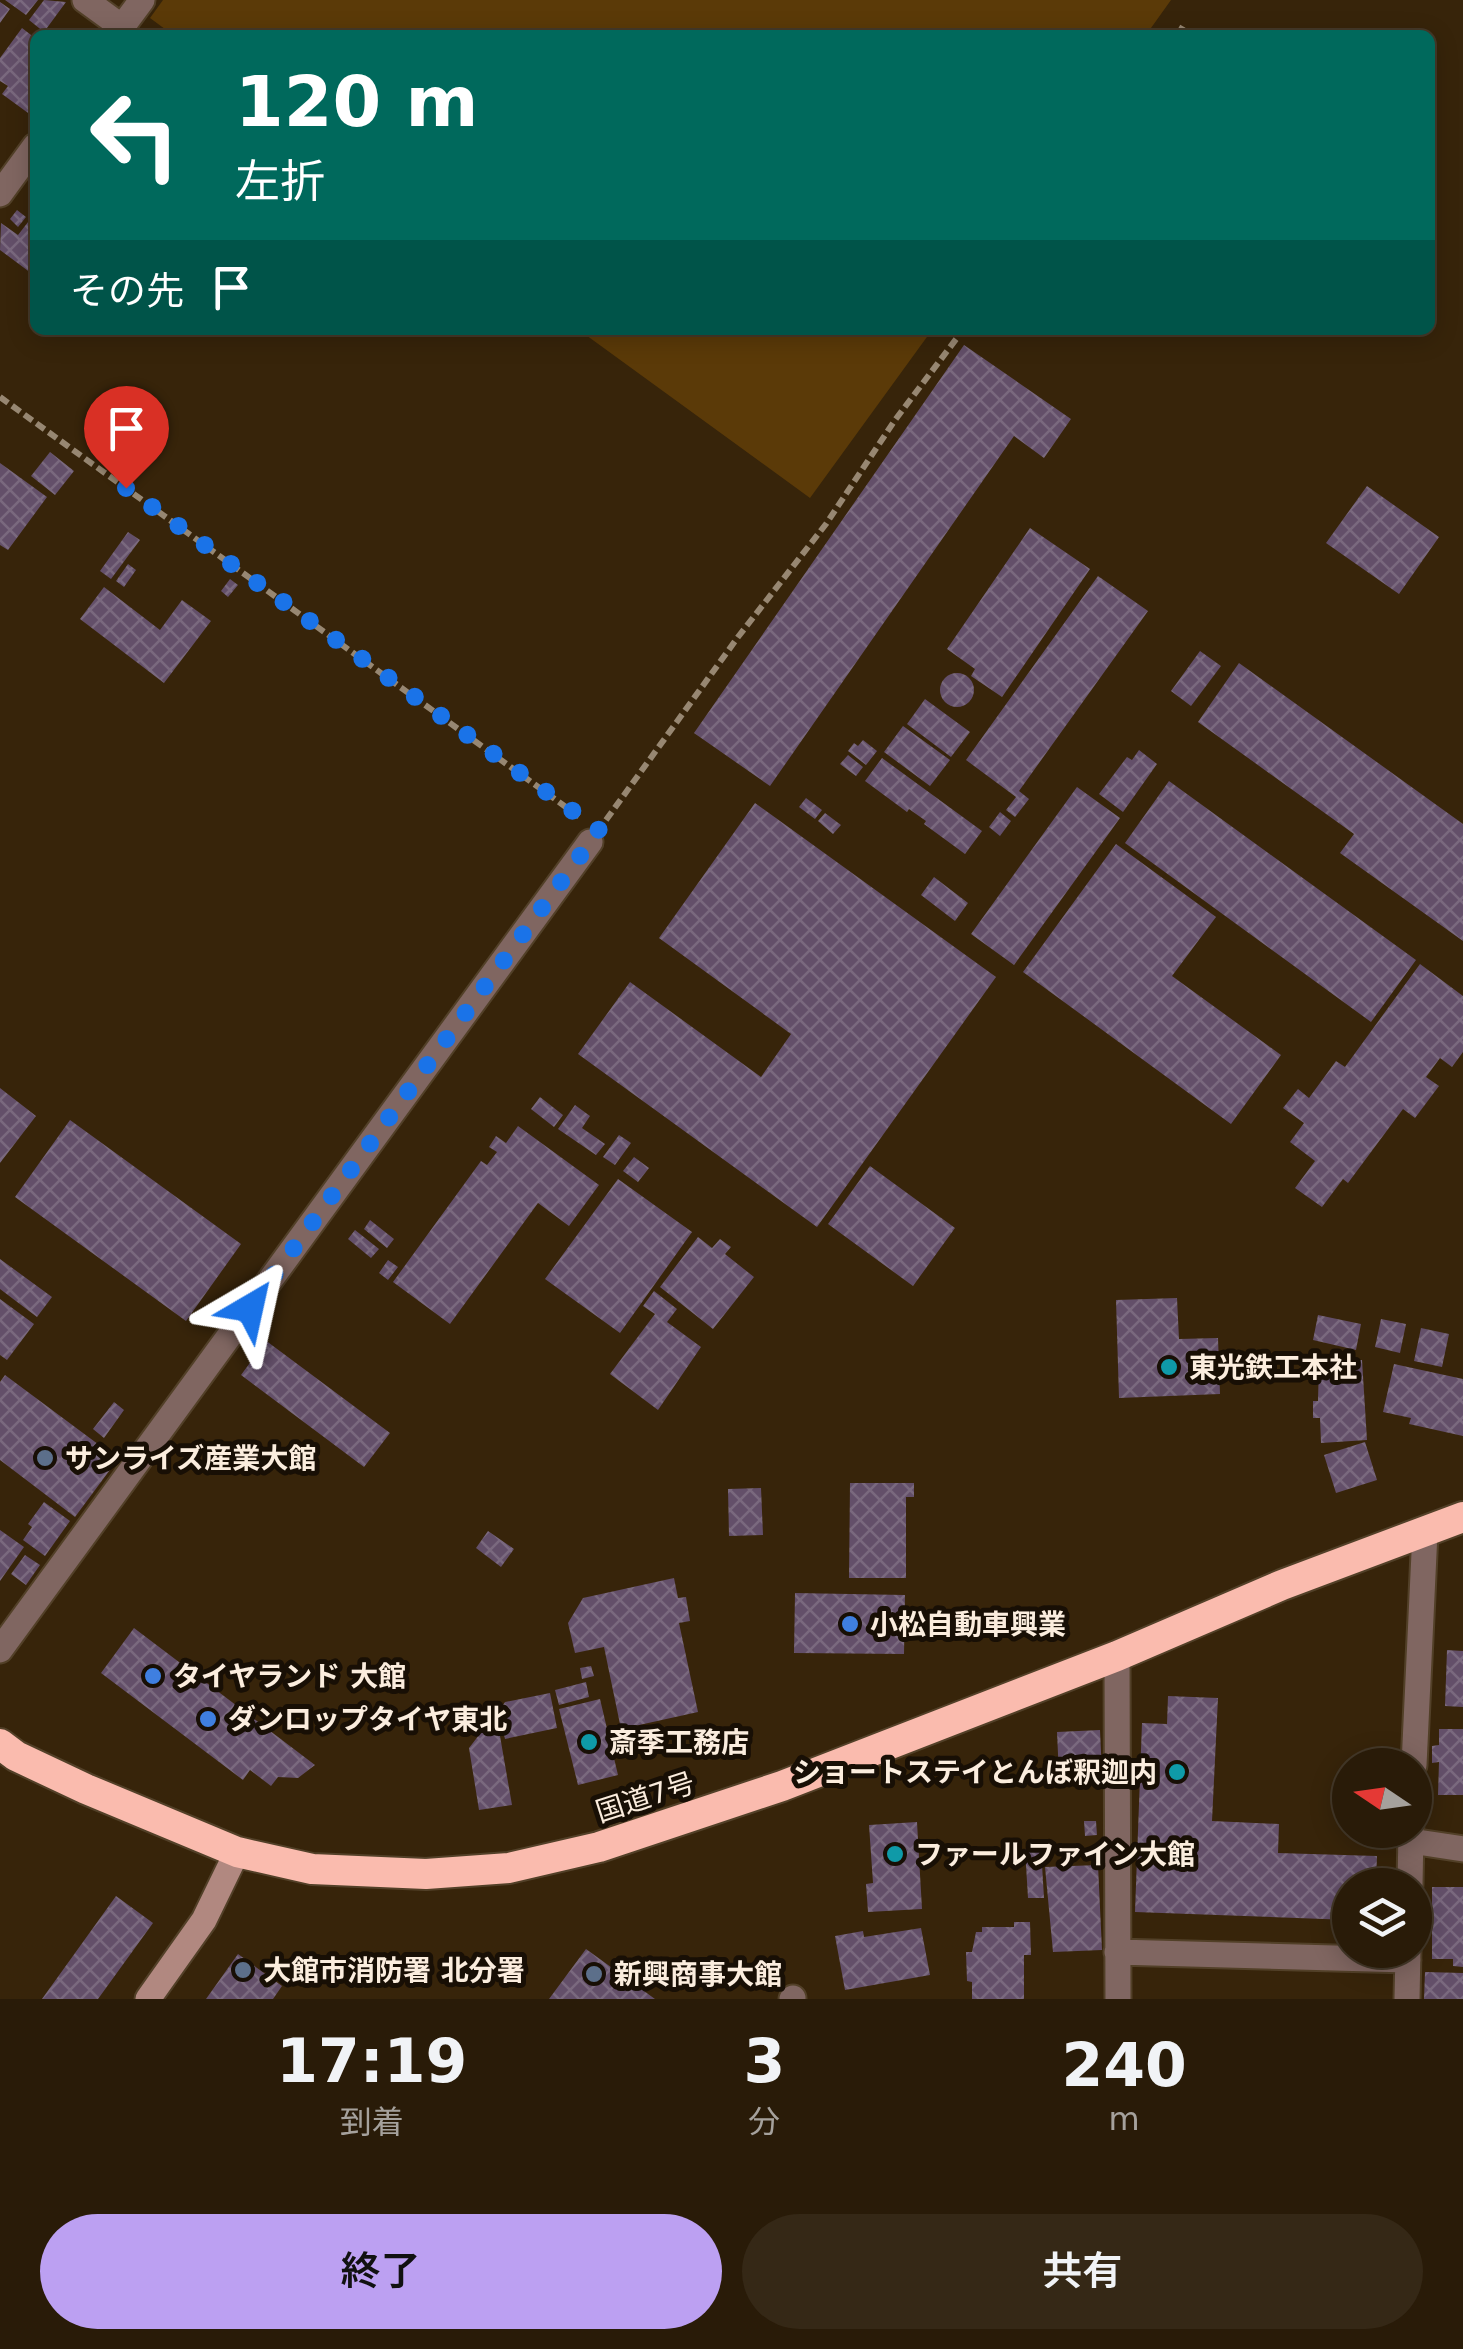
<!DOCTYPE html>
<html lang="ja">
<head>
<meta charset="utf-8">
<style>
  body { margin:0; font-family:"DejaVu Sans","Noto Sans JP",sans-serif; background:#352816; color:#f1f3f6; height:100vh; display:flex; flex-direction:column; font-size:38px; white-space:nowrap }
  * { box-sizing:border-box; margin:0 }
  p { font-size:32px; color:#a5a19c }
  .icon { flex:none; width:55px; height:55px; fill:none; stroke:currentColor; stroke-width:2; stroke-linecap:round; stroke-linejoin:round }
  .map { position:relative; height:1999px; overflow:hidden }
  .drawer { display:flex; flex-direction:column; background:#291b08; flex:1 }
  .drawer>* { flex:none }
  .guide { position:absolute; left:30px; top:30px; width:1405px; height:305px; border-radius:15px; box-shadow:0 5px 25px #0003,0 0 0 2px #453929; background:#00695c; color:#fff; overflow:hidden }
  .needle { width:65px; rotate:283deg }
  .controls { position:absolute; left:1332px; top:1748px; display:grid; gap:20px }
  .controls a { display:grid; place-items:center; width:100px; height:100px; border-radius:50%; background:#291b08; box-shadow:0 5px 25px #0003,0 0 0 2px #453929; font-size:50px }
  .pin { position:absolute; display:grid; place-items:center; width:85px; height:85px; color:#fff; margin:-102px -42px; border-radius:50% 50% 50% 0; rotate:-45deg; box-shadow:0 0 10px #0007 }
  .pin .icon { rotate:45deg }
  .me { position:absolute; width:110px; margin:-55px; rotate:36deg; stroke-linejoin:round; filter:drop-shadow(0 0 8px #0008) }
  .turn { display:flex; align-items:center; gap:35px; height:210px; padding:0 40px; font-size:45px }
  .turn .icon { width:130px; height:130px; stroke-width:2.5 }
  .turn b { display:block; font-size:70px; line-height:85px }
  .then { display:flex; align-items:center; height:95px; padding:0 40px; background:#0003; gap:20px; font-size:38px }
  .eta { display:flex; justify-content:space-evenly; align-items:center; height:170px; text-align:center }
  .eta b { font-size:60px; font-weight:600; line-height:70px }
  .cta { display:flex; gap:20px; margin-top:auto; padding:20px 40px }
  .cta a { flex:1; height:115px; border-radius:60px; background:#bca0f2; color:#111; font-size:40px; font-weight:600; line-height:115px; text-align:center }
  .cta a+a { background:#352816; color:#f1f3f6 }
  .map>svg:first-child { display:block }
  .green { fill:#5b3a08 }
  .building { fill:url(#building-cross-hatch) }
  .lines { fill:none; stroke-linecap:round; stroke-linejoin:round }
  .street-casing { stroke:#524028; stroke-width:29 }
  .secondary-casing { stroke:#524028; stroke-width:29 }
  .highway-casing { stroke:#524028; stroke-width:34 }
  .path { stroke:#978772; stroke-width:6; stroke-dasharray:10 5; stroke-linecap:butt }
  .street { stroke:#806661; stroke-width:25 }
  .secondary { stroke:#b18880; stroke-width:25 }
  .highway { stroke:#fabbae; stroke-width:30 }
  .route { stroke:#1a73e8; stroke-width:18; stroke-dasharray:0 32.4 }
  .culture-dot { fill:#0f9aa8; stroke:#180f05; stroke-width:4 }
  .service-dot { fill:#5c6f8a; stroke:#180f05; stroke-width:4 }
  .shop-dot { fill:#3f7fe0; stroke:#180f05; stroke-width:4 }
  .labels { text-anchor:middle; stroke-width:10; stroke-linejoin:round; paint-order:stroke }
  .poi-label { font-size:28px; font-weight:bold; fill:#fbedde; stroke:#180f05; text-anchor:start }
  .street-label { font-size:28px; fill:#fbedde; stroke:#180f05 }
</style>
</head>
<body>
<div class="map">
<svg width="1463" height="1999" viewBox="0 0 1463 1999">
  <defs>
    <pattern id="building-cross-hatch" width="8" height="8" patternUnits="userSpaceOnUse" patternTransform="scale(2.5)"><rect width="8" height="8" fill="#634f69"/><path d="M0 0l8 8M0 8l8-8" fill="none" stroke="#7a697e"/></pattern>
  </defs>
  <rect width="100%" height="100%" fill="#37240a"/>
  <path class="green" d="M163 0H1171L1146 35H173L150 18Z
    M579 330H932L810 498Z"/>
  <path class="building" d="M5 0H38L26 15Z
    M44 0 66 2 44 32 29 20Z
    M0 2 10 9 0 23Z
    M22 28 35 38V118L2 94 8 86 0 81V58Z
    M17 210 26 217 18 227 10 219Z
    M35 213V276L0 250 1 223 18 235Z
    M964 345 1071 419 1044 458 1014 436 770 786 694 733Z
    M50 452 74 471 55 495 31 476Z
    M0 463 47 497 8 550 0 545Z
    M1367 486 1439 537 1399 594 1326 543Z
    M1030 528 1090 569 1002 697 971 676 975 669 947 649Z
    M128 532 140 540 111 579 100 571Z
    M128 564 136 570 124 587 116 581Z
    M1098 576 1148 611 1019 791 1029 799 1015 817 1006 810 1016 797 966 760Z
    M230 579 238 585 228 597 221 591Z
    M104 587 160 630 182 600 211 621 164 683 80 619Z
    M1200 651 1221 666 1191 706 1171 691Z
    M1239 663 1463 824V941L1340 853 1354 834 1198 722Z
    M940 690a17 17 0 1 1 34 0a17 17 0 1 1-34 0Z
    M925 699 970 732 951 757 907 724Z
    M903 726 950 760 930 786 884 752Z
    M863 740 877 751 866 765 848 751 854 743 858 746Z
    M1139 750 1157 764 1123 812 1099 794 1127 757 1132 760Z
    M848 755 863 767 856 776 840 764Z
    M882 758 982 831 965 854 924 824 926 821 909 809 907 812 865 781Z
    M1169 781 1416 960 1371 1022 1125 843Z
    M1077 787 1120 818 1014 965 971 934Z
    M806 798 822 810 815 819 799 807Z
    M755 803 996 977 817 1227 578 1054 630 982 761 1077 791 1034 659 938Z
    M1000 812 1011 821 1000 836 989 827Z
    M825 813 841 825 833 834 818 821Z
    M1116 844 1216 917 1172 976 1281 1055 1231 1124 1023 972Z
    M934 877 968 903 955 921 921 895Z
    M1420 964 1463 996V1052L1452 1067 1440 1058 1426 1077 1439 1086 1415 1118 1403 1109 1348 1183 1343 1179 1322 1207 1295 1188 1315 1161 1290 1142 1304 1123 1283 1108 1298 1089 1309 1098 1336 1061 1345 1067Z
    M0 1088 36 1116 0 1163Z
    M540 1097 563 1115 554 1127 531 1109Z
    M575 1105 590 1116 582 1128 605 1144 596 1155 558 1129Z
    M70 1120 241 1244 186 1321 15 1197Z
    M518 1126 599 1185 569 1226 538 1203 450 1324 393 1282 481 1161 487 1165 497 1152 489 1147 496 1136 506 1143Z
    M619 1135 631 1143 615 1165 603 1157Z
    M634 1157 649 1168 638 1182 623 1171Z
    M870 1166 955 1228 913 1286 828 1224Z
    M618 1179 692 1232 620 1333 545 1279Z
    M370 1220 394 1239 387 1248 364 1229Z
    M355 1230 379 1249 371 1258 348 1239Z
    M698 1237 712 1248 720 1239 731 1247 725 1254 754 1277 713 1329 660 1287Z
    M0 1259 52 1297 37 1317 0 1289Z
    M388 1260 398 1267 388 1280 379 1273Z
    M654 1291 677 1309 667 1322 701 1347 658 1410 610 1374 655 1314 643 1306Z
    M1177 1298 1179 1339 1218 1338 1220 1394 1119 1398 1116 1300Z
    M0 1299 34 1324 7 1360 0 1355Z
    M1318 1315 1361 1324 1356 1350 1313 1340Z
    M1381 1319 1406 1324 1400 1353 1375 1347Z
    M1421 1328 1449 1334 1442 1367 1414 1361Z
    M257 1334 390 1433 364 1467 241 1375 255 1356 246 1349Z
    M1362 1360 1367 1440 1321 1443 1320 1418H1313V1401H1318L1319 1362Z
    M1394 1364 1463 1379V1436L1409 1424 1411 1418 1383 1412Z
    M5 1375 118 1459 75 1517 0 1460V1382Z
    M114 1402 124 1410 104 1438 93 1429Z
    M1365 1442 1377 1480 1336 1493 1324 1455Z
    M850 1483H914V1497H906V1578H849Z
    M761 1488 763 1535 729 1536 728 1489Z
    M44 1502 70 1521 45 1556 23 1540 32 1527 28 1524Z
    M0 1530 24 1547 0 1581Z
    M488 1531 514 1549 501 1567 476 1548Z
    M25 1555 40 1565 26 1585 11 1574Z
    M674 1578 678 1598 686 1597 690 1621 679 1623 698 1712 621 1729 604 1647 575 1653 568 1623 583 1598Z
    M795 1593 905 1595 904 1654 794 1653Z
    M134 1628 315 1765 298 1778 278 1777 271 1786 250 1770 243 1780 101 1673Z
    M1447 1650 1463 1651V1707L1445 1706Z
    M591 1666 594 1676 582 1679 580 1668Z
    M586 1682 589 1697 559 1705 555 1690Z
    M550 1693 557 1728 505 1739 499 1712 505 1702Z
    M1168 1696 1218 1698 1212 1821 1279 1824 1278 1853 1377 1856 1376 1885H1350V1920L1135 1912 1142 1723 1167 1724Z
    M600 1699 618 1775 578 1785 559 1709Z
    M496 1713 512 1805 479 1810 469 1748Z
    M1439 1729H1463V1795H1438L1439 1762 1432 1763V1746L1439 1745Z
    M1100 1730 1102 1774 1059 1776 1057 1732Z
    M1084 1821H1096L1097 1835 1085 1836Z
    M917 1822 922 1909 868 1912 866 1884 873 1883 869 1825Z
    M1041 1848 1044 1898H1028L1025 1849Z
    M1098 1865 1102 1950 1053 1952 1045 1867Z
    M1432 1887H1463V1967L1453 1966V1959H1432Z
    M116 1896 153 1923 98 1999H42Z
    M1014 1922H1030L1031 1955H1024V1999H972V1982L967 1981 966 1952H972L976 1932H982V1927H1014Z
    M921 1928 930 1975 845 1990 835 1936 863 1931 864 1937Z
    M586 1949 655 1999H549Z
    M238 1954 282 1986 273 1999H206Z
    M1425 1972 1463 1973V1999H1424Z"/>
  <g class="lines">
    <g class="street-casing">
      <path id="street" d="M85 0 122 27
        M116 35 142 0
        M0 194 35 146
        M0 1650 590 842
        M1117 1656 1118 1999
        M1414 1765 1425 1532
        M1411 1841 1463 1849
        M1410 1885 1411 1830
        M1117 1952 1408 1960
        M792 1999 793 1998
        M1407 1999 1408 1950"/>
    </g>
    <g class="secondary-casing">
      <path id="secondary" d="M148 1999 204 1920 237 1852"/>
    </g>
    <g class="highway-casing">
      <path id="highway" d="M0 1744 16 1756 86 1789 237 1852 312 1869 426 1874 509 1868 599 1847 782 1786 1117 1656 1282 1585 1463 1517"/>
    </g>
    <path class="path" d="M1178 35 1183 26
      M0 397 581 818
      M606 820 738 637 826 524 895 420 963 330"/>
    <use href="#street" class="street"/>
    <use href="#secondary" class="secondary"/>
    <use href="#highway" class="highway"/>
  </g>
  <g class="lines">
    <path class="route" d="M126 488 599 830 250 1308"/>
  </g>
  <g class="culture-dot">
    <circle cx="1169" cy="1367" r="10"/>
    <circle cx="589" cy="1742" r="10"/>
    <circle cx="1177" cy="1772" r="10"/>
    <circle cx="895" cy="1854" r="10"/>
  </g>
  <g class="service-dot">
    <circle cx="45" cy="1458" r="10"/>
    <circle cx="243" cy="1970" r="10"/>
    <circle cx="594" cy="1974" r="10"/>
  </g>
  <g class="shop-dot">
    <circle cx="850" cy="1624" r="10"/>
    <circle cx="153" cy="1676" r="10"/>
    <circle cx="208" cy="1719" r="10"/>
  </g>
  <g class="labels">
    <g class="poi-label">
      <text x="1189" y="1377">東光鉄工本社</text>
      <text x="65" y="1468">サンライズ産業大館</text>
      <text x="870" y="1634">小松自動車興業</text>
      <text x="173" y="1686">タイヤランド 大館</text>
      <text x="228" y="1729">ダンロップタイヤ東北</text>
      <text x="609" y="1752">斎季工務店</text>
      <text x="1157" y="1782" text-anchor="end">ショートステイとんぼ釈迦内</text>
      <text x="915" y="1864">ファールファイン大館</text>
      <text x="263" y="1980">大館市消防署 北分署</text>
      <text x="614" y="1984">新興商事大館</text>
    </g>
    <g class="street-label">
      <text transform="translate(645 1797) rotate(-18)" y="10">国道7号</text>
    </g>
  </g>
</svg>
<div class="controls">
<a><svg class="needle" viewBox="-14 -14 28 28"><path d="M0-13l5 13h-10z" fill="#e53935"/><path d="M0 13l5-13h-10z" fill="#a5a19c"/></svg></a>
<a><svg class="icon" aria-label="layers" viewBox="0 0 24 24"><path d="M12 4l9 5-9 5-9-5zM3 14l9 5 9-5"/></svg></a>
</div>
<div class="pin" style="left:126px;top:488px;background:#d93025"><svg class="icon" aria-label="arrive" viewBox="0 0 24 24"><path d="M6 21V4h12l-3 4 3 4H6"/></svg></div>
<svg class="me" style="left:250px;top:1308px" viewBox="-20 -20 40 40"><path d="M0-17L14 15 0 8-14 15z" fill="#1a73e8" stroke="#fff" stroke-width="4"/></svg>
<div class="guide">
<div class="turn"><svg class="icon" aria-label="left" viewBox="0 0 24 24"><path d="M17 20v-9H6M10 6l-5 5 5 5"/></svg><div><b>120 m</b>左折</div></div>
<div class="then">その先<svg class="icon" aria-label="arrive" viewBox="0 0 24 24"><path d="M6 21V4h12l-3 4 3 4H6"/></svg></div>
</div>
</div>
<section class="drawer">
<div class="eta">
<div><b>17:19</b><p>到着</p></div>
<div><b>3</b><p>分</p></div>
<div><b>240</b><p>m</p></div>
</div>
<div class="cta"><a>終了</a><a>共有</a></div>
</section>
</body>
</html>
